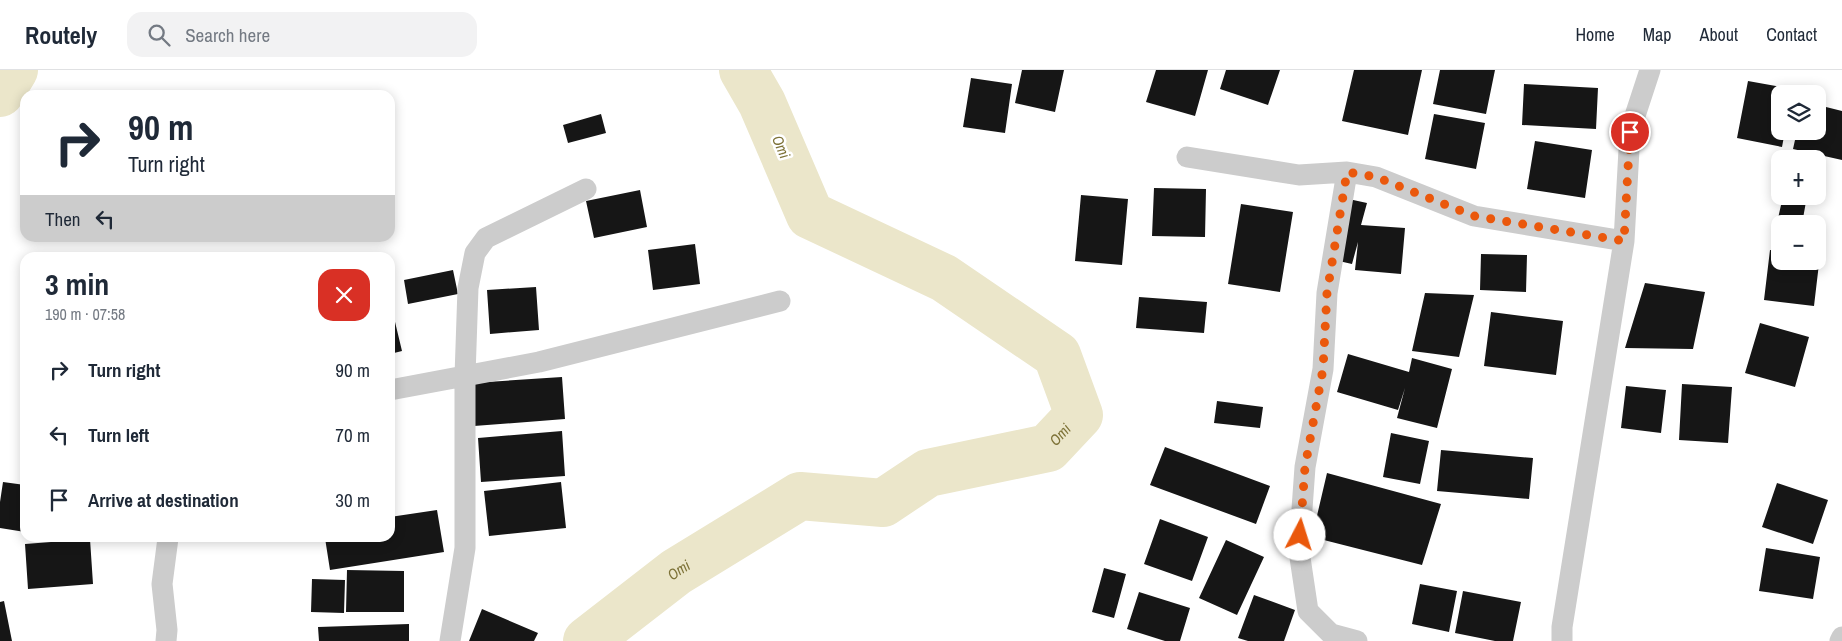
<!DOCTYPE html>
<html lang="en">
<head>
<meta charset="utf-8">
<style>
  body { margin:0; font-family:"Archivo Narrow",sans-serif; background:#f2f2f3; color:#1f2937; height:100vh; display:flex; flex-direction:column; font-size:19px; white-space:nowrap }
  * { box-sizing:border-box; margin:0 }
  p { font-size:16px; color:#747a83 }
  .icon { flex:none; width:28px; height:28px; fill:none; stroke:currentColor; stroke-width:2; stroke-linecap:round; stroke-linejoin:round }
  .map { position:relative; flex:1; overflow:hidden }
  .panel { position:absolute; left:20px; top:182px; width:375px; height:290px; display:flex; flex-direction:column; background:#fff; border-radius:15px; box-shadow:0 2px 12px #0003 }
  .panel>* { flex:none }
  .top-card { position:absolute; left:20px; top:20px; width:375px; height:152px; border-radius:15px; box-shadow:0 2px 12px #0003; background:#fff; color:#1f2937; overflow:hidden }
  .fabs { position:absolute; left:1771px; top:15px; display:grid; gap:10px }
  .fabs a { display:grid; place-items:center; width:55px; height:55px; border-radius:10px; background:#fff; box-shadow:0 2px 12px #0003; font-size:25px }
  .pin { position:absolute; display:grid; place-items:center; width:42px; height:42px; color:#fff; margin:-21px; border:2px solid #fff; border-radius:50%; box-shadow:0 1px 5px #0007 }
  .me { position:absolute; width:55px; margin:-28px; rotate:5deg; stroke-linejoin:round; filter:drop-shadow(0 0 4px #0008) }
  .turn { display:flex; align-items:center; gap:18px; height:105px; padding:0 25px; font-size:22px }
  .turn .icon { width:65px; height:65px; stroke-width:2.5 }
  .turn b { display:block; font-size:35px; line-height:42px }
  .then { display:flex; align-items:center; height:48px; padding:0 25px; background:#0003; gap:10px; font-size:19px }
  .round { display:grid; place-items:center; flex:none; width:52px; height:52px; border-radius:15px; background:#f2f2f3 }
  .overview { display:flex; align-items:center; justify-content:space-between; height:85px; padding:0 25px }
  h1 { font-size:30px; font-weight:700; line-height:38px }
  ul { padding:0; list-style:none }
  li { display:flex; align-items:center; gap:15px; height:65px; padding:0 25px }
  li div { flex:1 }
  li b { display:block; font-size:19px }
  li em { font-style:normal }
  header { display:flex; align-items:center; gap:30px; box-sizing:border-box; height:70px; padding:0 25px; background:#fff; border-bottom:1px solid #e0e1e3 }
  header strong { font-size:24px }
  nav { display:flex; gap:28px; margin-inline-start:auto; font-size:18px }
  .search { width:350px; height:45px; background:#f2f2f3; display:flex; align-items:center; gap:12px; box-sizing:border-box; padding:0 18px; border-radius:15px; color:#747a83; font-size:19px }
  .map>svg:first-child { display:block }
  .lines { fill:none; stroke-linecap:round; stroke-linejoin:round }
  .river { stroke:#ebe6ca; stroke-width:48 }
  .building { fill:#161616 }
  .minor { stroke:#ccc; stroke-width:21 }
  .route { stroke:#ea580c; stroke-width:9; stroke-dasharray:0 16.2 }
  .labels { text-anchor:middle; stroke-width:5; stroke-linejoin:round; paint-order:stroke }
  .water-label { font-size:15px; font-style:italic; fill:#7d7237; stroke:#fff }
</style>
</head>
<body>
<header>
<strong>Routely</strong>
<div class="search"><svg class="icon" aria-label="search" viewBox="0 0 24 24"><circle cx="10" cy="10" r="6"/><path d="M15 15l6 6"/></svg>Search here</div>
<nav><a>Home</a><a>Map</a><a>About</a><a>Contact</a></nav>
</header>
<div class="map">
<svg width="1842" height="571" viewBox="0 0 1842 571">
  <rect width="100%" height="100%" fill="#fff"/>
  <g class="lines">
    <g class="river">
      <path d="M0 23 14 0"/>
      <path id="s1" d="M587 571 676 502 800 426 883 433 928 403 1048 378 1079 345 1057 285 944 208 810 145 762 33 743 0"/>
    </g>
  </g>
  <path class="building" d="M1022 0H1064L1055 42 1015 33Z
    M1156 0H1208L1195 46 1146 32Z
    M1226 0H1280L1268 35 1220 19Z
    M1354 0H1422L1408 65 1342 51Z
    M1440 0H1495L1486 44 1433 34Z
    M971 8 1012 14 1005 63 963 57Z
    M1748 11 1793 19 1792 24H1780V61H1785L1782 77 1737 68Z
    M1524 14 1598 18 1596 59 1522 55Z
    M1818 35 1842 41V90L1793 79 1797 61H1818Z
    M601 44 606 63 568 73 563 55Z
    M1434 44 1485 53 1476 99 1425 89Z
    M1535 71 1592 80 1585 128 1527 119Z
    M1154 118 1206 119 1205 167 1152 166Z
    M640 120 647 157 594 168 586 131Z
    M1081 125 1128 129 1122 195 1075 191Z
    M1783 126H1807L1802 154 1777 153Z
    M1344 128 1367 133 1361 155 1405 158 1401 204 1355 200 1358 172 1352 194 1330 189Z
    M1241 134 1293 142 1280 222 1228 214Z
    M695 174 700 214 653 220 648 180Z
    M1770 180 1780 181V191H1818V185H1820L1814 236 1764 230Z
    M1481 184 1527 185 1526 222 1480 220Z
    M453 200 458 224 408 234 404 210Z
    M1645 213 1705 222 1693 279 1625 278Z
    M536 217 539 260 490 264 487 220Z
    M1425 223 1474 225 1459 287 1412 281Z
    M1139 227 1207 232 1204 263 1136 258Z
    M390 231 402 281 390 284Z
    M1491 242 1563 251 1556 305 1484 296Z
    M1760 253 1809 267 1795 317 1745 303Z
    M1348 284 1409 302 1412 288 1452 299 1437 358 1397 348 1405 318 1398 340 1337 322Z
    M562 307 565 349 474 356 472 313Z
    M1682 314 1732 317 1728 373 1679 370Z
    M1626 316 1666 320 1661 363 1621 358Z
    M1217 331 1263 337 1260 358 1214 353Z
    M562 361 565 406 481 412 478 368Z
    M1391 363 1429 371 1420 414 1383 407Z
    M1165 377 1270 416 1256 454 1150 415Z
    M1441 380 1533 388 1529 429 1437 421Z
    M1327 403 1441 434 1422 495 1312 467Z
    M3 412 25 415V462L0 458V432Z
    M561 412 566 458 489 466 484 421Z
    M1777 413 1828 430 1813 474 1762 457Z
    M437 440 444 482 330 500 325 468H390V447Z
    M1160 449 1208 467 1192 511 1144 494Z
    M90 469 93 514 28 519 25 474Z
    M1226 470 1264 487 1237 545 1199 528Z
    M1766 478 1820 487 1813 529 1759 521Z
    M1104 498 1126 504 1114 548 1092 542Z
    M347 500 404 501V542H346Z
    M312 509 345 510 344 543 311 542Z
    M1420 514 1457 521 1449 562 1412 554Z
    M1463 521 1521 532 1513 571H1495L1455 563Z
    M1139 522 1190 538 1180 571H1165L1127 559Z
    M1254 525 1295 540 1284 571H1248L1238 568Z
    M4 531 12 571H0V532Z
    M482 539 538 563 534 571H469Z
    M409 554V571H319L318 557Z"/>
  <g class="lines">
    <path class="minor" d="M1187 87 1299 105 1347 102 1376 107 1474 146 1624 171
      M1347 102 1327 223 1323 299 1305 397 1299 481 1308 541 1331 564 1357 571
      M390 320 539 292 780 231
      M166 571 167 560 162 514 168 468
      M450 571 465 478V306L468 218 475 183 486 168 586 119
      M1562 571V557L1624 171 1630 61 1650 0
      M1840 571 1842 567"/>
  </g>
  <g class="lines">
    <path class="route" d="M1300 465 1305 397 1323 299 1327 223 1347 102 1376 107 1474 146 1624 171 1630 62"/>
  </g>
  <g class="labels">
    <g class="water-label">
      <text transform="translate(781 77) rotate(67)" y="5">Omi</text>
      <text dy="5" stroke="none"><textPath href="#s1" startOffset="536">Omi</textPath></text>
      <text dy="5" stroke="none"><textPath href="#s1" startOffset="116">Omi</textPath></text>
    </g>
  </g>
</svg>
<div class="fabs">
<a><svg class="icon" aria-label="layers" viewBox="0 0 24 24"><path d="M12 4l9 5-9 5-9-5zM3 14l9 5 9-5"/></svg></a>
<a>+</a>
<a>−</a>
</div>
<div class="pin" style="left:1630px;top:62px;background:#d93025"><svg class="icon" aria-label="arrive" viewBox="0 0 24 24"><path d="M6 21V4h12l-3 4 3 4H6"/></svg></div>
<svg class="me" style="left:1300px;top:465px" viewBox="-20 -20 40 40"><circle r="19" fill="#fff"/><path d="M0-13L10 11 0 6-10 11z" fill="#ea580c"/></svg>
<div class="top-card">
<div class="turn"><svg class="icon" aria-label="right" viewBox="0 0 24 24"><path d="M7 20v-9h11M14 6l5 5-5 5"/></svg><div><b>90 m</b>Turn right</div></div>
<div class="then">Then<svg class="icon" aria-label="left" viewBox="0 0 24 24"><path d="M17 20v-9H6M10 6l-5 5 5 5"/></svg></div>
</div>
<section class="panel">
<div class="overview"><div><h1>3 min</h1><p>190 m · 07:58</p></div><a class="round" style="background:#d93025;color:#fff"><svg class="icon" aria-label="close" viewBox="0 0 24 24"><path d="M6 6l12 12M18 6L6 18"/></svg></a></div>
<ul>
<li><svg class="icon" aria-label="right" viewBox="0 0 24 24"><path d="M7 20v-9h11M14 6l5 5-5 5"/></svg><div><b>Turn right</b></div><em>90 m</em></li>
<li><svg class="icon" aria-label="left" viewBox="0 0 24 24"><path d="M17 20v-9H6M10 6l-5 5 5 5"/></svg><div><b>Turn left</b></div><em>70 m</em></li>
<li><svg class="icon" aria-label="arrive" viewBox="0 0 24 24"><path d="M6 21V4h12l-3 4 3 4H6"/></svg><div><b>Arrive at destination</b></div><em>30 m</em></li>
</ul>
</section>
</div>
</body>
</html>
